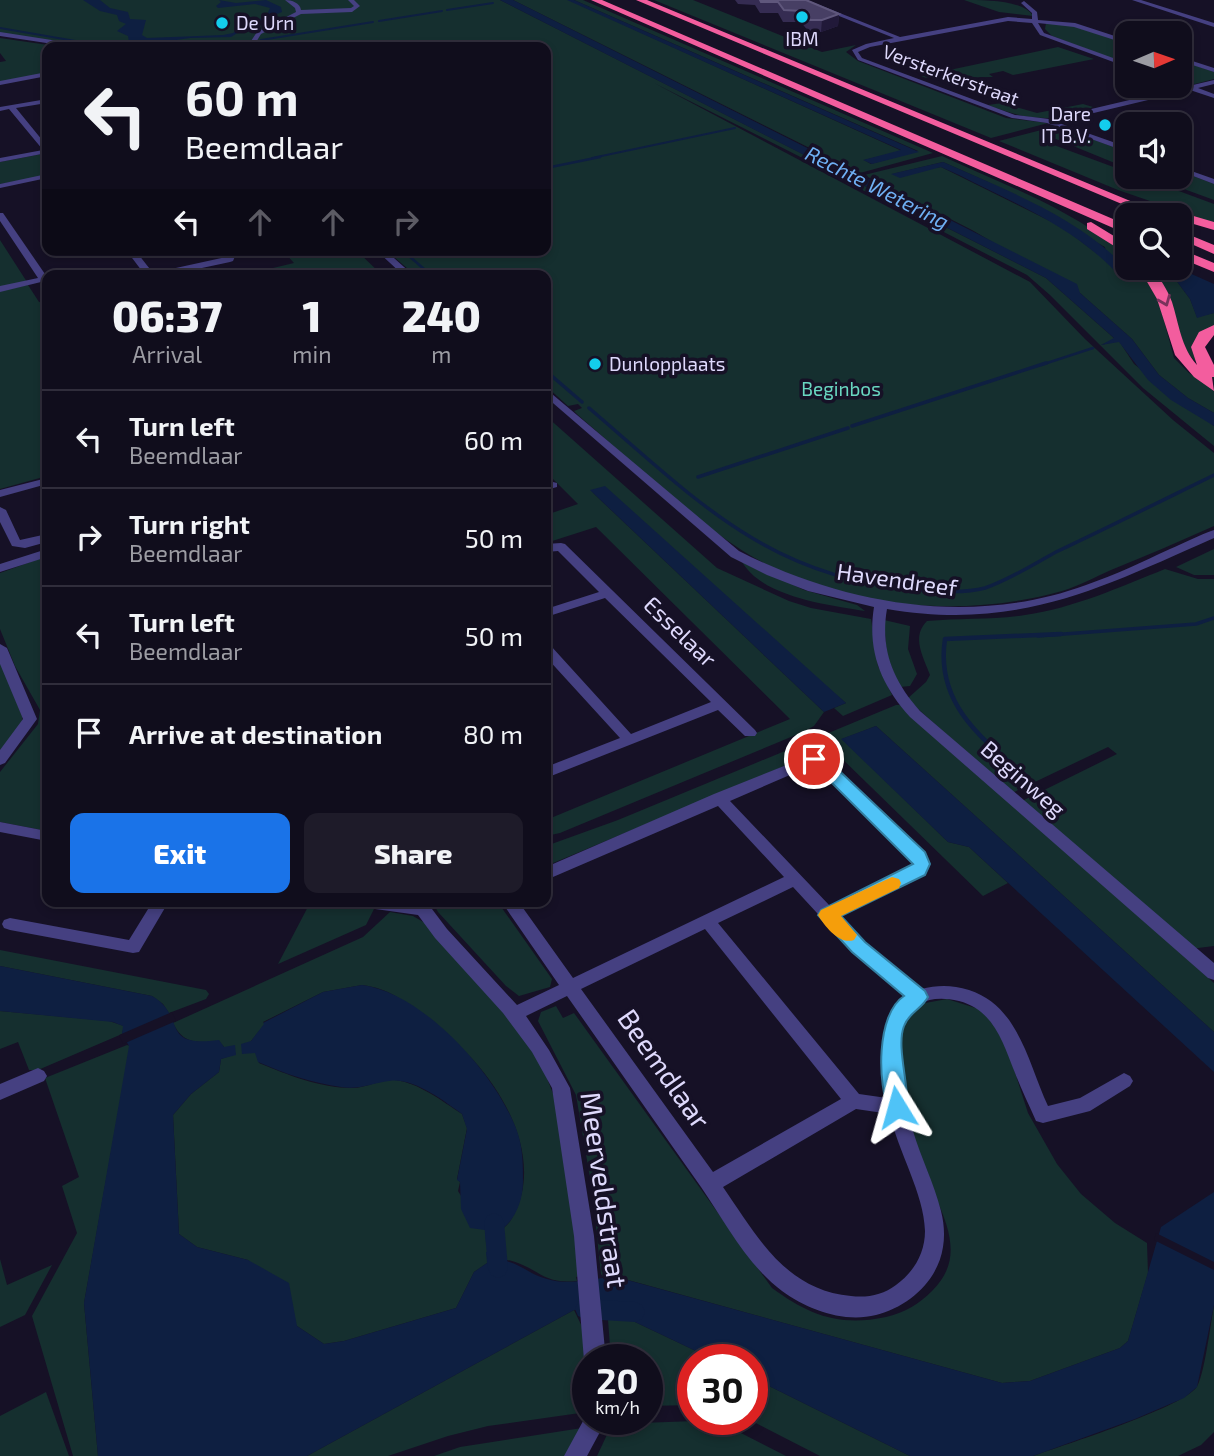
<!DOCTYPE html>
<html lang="en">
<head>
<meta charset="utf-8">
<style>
  body { margin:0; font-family:"Exo 2",sans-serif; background:#1e1b29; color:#f1f3f6; height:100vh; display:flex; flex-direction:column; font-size:26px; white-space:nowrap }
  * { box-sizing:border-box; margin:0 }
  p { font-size:23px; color:#9c9ca3 }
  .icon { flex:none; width:38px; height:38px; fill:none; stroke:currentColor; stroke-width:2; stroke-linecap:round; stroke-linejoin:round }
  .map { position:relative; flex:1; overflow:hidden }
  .sheet { position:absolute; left:42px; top:270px; width:509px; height:637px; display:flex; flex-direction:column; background:#100d1c; border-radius:14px; box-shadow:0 4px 10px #0003,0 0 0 2px #302d3b }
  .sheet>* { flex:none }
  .guide { position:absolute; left:42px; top:42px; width:509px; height:214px; border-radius:14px; box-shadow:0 4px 10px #0003,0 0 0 2px #302d3b; background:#100d1c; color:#f1f3f6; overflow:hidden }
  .needle { width:46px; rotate:88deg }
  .tools { position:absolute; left:1115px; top:21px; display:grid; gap:14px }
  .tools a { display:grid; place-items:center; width:77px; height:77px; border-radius:14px; background:#100d1c; box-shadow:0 4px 10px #0003,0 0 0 2px #302d3b; font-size:35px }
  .speed { position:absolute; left:572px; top:1344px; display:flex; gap:14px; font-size:35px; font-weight:700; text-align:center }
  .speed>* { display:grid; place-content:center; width:91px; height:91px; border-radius:50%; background:#100d1c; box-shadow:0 4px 10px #0003,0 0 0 2px #302d3b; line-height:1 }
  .speed small { font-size:18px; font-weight:400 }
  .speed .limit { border:10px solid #d22; background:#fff; color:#111 }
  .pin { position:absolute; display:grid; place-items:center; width:60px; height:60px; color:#fff; margin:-30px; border:4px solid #fff; border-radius:50%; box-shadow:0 2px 7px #0007 }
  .me { position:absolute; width:77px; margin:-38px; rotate:352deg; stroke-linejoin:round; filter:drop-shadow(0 0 5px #0008) }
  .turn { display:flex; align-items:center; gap:24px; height:147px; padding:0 28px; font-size:32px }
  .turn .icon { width:91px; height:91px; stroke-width:2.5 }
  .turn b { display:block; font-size:49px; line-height:60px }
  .lanes { display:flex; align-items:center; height:66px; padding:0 28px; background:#0003; justify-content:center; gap:35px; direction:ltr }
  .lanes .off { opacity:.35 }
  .eta { display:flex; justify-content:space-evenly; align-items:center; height:119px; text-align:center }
  .eta b { font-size:42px; font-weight:800; line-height:49px }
  .primary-button { display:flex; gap:14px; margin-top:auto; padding:14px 28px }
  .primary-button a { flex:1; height:80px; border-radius:14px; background:#1a73e8; color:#fff; font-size:28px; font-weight:800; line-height:80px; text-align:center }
  .primary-button a+a { background:#1e1b29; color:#f1f3f6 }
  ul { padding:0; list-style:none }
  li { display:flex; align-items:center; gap:21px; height:98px; padding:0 28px; border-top:2px solid #302d3b }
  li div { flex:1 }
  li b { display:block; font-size:26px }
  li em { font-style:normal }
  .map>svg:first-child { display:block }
  .green { fill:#152f2f; fill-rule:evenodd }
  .water { fill:#0e1f41 }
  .pier { fill:#161126 }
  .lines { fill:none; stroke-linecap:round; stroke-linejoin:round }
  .stream-far3 { stroke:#0e1f41; stroke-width:2 }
  .stream-far2 { stroke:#0e1f41; stroke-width:2.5 }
  .stream-far1 { stroke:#0e1f41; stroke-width:3.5 }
  .stream { stroke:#0e1f41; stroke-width:4.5 }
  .canal { fill:#0e1f41; fill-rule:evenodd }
  .minor { fill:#454081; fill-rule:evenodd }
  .highway { fill:#f35d9e; fill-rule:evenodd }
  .wall { fill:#352c52 }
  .shaded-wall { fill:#211939 }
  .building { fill:#473f64; stroke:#5f577c; stroke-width:2 }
  .oneway { stroke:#79335c }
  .route { fill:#4fc3f7; stroke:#337fa1; stroke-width:2 }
  .slow { fill:#f59e0b }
  .poi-dot { fill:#13cded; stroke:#161126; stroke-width:2.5 }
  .labels { text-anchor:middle; stroke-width:7; stroke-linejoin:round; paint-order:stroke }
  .far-poi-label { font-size:19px; fill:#ded9fc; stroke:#161126; text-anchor:start }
  .far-street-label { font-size:19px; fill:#ded9fc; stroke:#161126 }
  .far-park-label { font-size:19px; fill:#69d7c1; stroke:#161126 }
  .far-water-label { font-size:21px; font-style:italic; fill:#6fb0f4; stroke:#161126 }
  .street-label { font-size:23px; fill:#ded9fc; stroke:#161126 }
  .near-street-label { font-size:28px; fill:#ded9fc; stroke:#161126 }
</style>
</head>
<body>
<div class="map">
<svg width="1214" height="1456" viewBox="0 0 1214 1456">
  <rect width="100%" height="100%" fill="#161126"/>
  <path class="green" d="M0 0H500L846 176 840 177 654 83 1030 282 1085 339 1173 420 1214 453V526C1180 541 1146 556 1111 570 1095 577 1079 586 1062 591 960 620 834 608 743 551 684 513 632 461 579 416L574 411 582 408 578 404 568 406 546 386V275H415L386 250H546V47H92L0 33Z
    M513 0H569L902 151 864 160 871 164 918 151 574 0H583L933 153 860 173Z
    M654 0H693L822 52 856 45 846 52 858 61 1006 118 1048 123 991 138Z
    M964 0C985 0 1024 0 1033 16L999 12Z
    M1046 23 1066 24 1127 43V64L1052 36 1045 29Z
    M0 38 62 47H47V73L0 82V62L6 61 0 53Z
    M1058 47 1094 59 1013 75 1003 71 989 74 993 77 926 78 921 76Z
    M1180 60 1214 72V79L1195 84 1180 82Z
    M1002 103 1037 113 1083 104 1093 107C1055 124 1026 120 988 105Z
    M1057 126 1127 152V168L1056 139 1043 141 1127 172V177H1141L1214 204V223L1118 190 999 141Z
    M47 153V176L0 184V162Z
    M942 156C1002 184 1078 211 1127 257V268H1139L1153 287 1159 302 1174 358 1189 373 1214 390V413L1188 398 1159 375 1132 339 1080 293 972 230 864 175ZM943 162 988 182 1105 247 1108 262 1062 227 941 167 892 174Z
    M1180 171 1214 184V200L1151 177H1180Z
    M853 180 1046 278 1115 339 1101 345 1119 341 1134 364 1214 426V446L1143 388 1050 295 1027 275 847 182Z
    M0 240 27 282 0 287Z
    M282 250H356L382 275H244L294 263Z
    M1149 268H1167L1190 299 1197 317 1214 313V327L1201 335 1214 379 1188 354 1157 277Z
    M28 285 39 302 47 303V476L0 489V291Z
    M546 416 717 568 789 601 811 608 871 619 878 666 892 695 843 716 834 708 846 703 591 491 824 712 814 726 803 732 560 833 546 836V820L790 719 596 527 546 543V515L578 504 546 472Z
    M1214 549V575H1194L1176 567Z
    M47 556V831L0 822V772L38 724 40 710 15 666 0 629V573Z
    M741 560 804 590 857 605 865 611C829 605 760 597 741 560Z
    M1165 569 1198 579H1214V946L1190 949 1022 801 1117 754 1108 747 1012 793 907 699 926 682 930 675C923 656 911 637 927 621 960 618 993 620 1025 615 1074 608 1120 587 1165 569Z
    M884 620 910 626 908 649 917 674 910 686 900 687 887 657Z
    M0 661 22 716 23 724 0 753Z
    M896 705H900L1214 983V1032L876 726 842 739 948 842 969 847 1008 883 983 896 830 747 546 866V846L618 820Z
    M311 901 375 907 366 925 278 964Z
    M432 901H497L552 979 550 987 519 996 506 986 438 912Z
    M390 912 413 916 425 923 524 1034 545 1073 557 1104 580 1276 576 1277 577 1281C546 1284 543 1273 518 1263 506 1259 499 1259 487 1252V1263L474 1272 456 1308 344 1341 324 1344 297 1326 248 1260 197 1247 179 1234 173 1115 191 1094 219 1072 221 1059 236 1054 224 1047 219 1041C197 1043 183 1044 173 1023L363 937ZM362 985C395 989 415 1009 439 1030 451 1040 465 1050 475 1062 511 1102 542 1167 512 1218 505 1231 494 1234 481 1228L458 1191 460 1182 457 1179 467 1128 462 1114C442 1101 419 1083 395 1080 381 1079 366 1088 352 1088 320 1088 288 1075 259 1063L256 1053 251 1052V1041L265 1024 263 1022 323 992Z
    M0 950 206 990 209 994 206 999 169 1013 163 1004 152 996 0 966Z
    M947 999 982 1010 1001 1029 1028 1113 1057 1164 1081 1194 1115 1223 1147 1243 1148 1273 1128 1341 1120 1348 1030 1381 1002 1383 610 1275 604 1278 601 1274 592 1190 576 1095 538 1021 541 1012 556 1006 563 1018 574 1013 772 1288C809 1315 839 1327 886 1317 904 1313 919 1304 932 1291 976 1248 930 1199 918 1153 905 1106 899 1071 902 1022L920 1004Z
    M0 1011 109 1021 124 1026 122 1034 38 1070H29L18 1042 0 1049Z
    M127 1045 130 1046 84 1303 98 1456H73L32 1316 77 1233 62 1186 79 1177 45 1078Z
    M0 1259 7 1285 52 1265 25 1315 0 1327Z
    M614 1305 616 1313 715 1360H693V1405L648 1406V1360H611L607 1306Z
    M1214 1305V1432L1201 1445 1178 1456H1033C1064 1445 1178 1409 1196 1388 1204 1379 1211 1321 1214 1305Z
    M574 1310 587 1337V1412L488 1426 448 1436 388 1456H307Z
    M753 1378 910 1456H820L748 1419H752Z
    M46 1392 69 1456H0V1416Z
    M696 1421 737 1431 786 1456H597L612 1424Z
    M582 1428 568 1456H434L460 1447Z"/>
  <path class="water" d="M83 0H100L110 8 128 12 130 19 146 20 142 35 147 38 223 35 233 33 238 28 244 29 231 37 190 38 149 44 129 42 128 36 117 31 126 24 119 21 117 15 100 11Z
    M219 0 236 3 266 0 281 7 282 12 247 26 238 25 266 17 270 8 255 4 218 8 216 6 221 2Z
    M500 0H513L523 5 1077 284 1080 293 1132 339 1159 375 1188 398 1214 413V426L1171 400 1148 380 1119 342 1101 345 1114 338 1046 278Z
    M567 0H574L919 152 872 164 863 160 901 150Z
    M943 162C1010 192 1090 221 1136 280H1123C1079 229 1018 205 959 175L941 167 900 178 891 174Z
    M1167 268H1178L1214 284V313L1197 318 1190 299Z
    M605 486 846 703 824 712 590 490Z
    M876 726 1214 1032V1072L969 847 948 842 841 739Z
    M0 966 152 996C188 1017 158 1048 219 1040L224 1047 235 1045 236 1055 221 1059 219 1072 191 1094 173 1115 179 1234 197 1247 248 1260 289 1283 297 1326 324 1344 344 1341 456 1308 474 1272 487 1263 486 1252 499 1251 500 1260C519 1262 530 1275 547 1279 566 1285 589 1280 609 1277V1275L1002 1383 1030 1381 1120 1348 1128 1341 1161 1227 1214 1192V1305L1197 1387 1184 1398 1135 1419 1033 1456H910L753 1378 752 1360H715L616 1313 614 1305 574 1310 307 1456H98L84 1303 129 1046 122 1034 123 1026 113 1022 0 1011Z
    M362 985C424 993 499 1077 518 1134 523 1150 523 1166 523 1182 523 1200 515 1222 498 1232V1241L486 1243 485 1230 470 1228 461 1209 460 1182 457 1180 467 1129 462 1114C444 1101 413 1077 389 1081 373 1083 359 1090 341 1087 312 1083 286 1074 258 1062L255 1053 242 1054 241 1044 251 1041 264 1024 263 1023 323 992Z"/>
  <path class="pier" d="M172 1012 176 1021 123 1044 119 1035Z
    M1156 1233 1214 1262V1270L1154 1240Z"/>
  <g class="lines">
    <path class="stream-far3" d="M447 10 493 3
      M379 21 442 11
      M0 28 110 47
      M261 40 373 22
      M213 47 242 43
      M592 158 735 128"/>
    <path class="stream-far2" d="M546 168 600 157
      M402 250 431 275
      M1041 365 1093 348"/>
    <path class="stream-far1" d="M546 371 582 402
      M589 408C692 496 767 577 911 589 933 591 963 594 985 588 1009 580 1034 564 1056 552 1109 527 1161 501 1214 475
      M852 426 1046 363
      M698 477 848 428
      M1038 636 1196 624 1214 618"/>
    <path class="stream" d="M1027 777C982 739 935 704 945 639L1061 634"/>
    <path class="canal" d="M494 1213 501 1216 504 1222 508 1268 505 1275 498 1278 491 1275 488 1268 484 1222 487 1216Z
      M585 1299 635 1302 642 1305 645 1312 642 1319 635 1322 585 1319 578 1316 575 1309 578 1302Z"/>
    <path class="minor" d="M285 0C292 0 300 3 301 10L351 8 354 6 348 0H354L360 6 352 12 301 14 261 34 253 47H247L257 32 296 12 295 8Z
      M799 0H807L900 37 1008 17 1032 19V13L1021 3 1024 1 1037 12 1038 20 1075 23 1127 40V44L1074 27 1038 23 1044 33 1127 63V67L1040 35 1032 23 1008 21 870 47 858 52 862 58 1015 115 1049 119 1214 80V84L1198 88 1214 94V98L1190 90 1056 122 1127 147V152L1047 123 1012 118 858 60 852 50 866 44 894 38Z
      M1132 0H1141L1214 23V27Z
      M0 32 84 45 87 47H73L0 36Z
      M1180 57 1214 68V72L1180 61Z
      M47 72V76L0 85V81Z
      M47 99V103L16 108 47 146V153L0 162V158L43 150 9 109 0 111V107Z
      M1187 137H1190V141L1180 143V139Z
      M1180 167 1214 179V184L1180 171Z
      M47 174V178L0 188V184Z
      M0 213H3L47 277V288L41 282 0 292V286L38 278 0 221Z
      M126 250H135L153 273 226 257 228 254 224 250H233L236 254 233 261 230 262 169 275H145Z
      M376 250H385L413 275H403Z
      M546 389 739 551C845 605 972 627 1086 585 1115 575 1142 562 1170 549 1184 543 1199 535 1214 530V538C1099 589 1017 631 887 609 880 649 893 681 920 711L1214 963V980L1208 978 910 717C881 685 867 651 874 607L808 591 767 575 731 557 546 397Z
      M47 478V484L0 497V490Z
      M553 482 557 483V487L546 490V483Z
      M0 507 6 510 20 540 47 534V542L25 548 12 546 0 522Z
      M561 543 565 544 755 730 757 733 755 736H745L718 710 546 778V767L620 738 546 657V645L551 646 631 734 711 702 605 598 546 617V609L599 592 558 551 546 552V544Z
      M47 549V557L0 572V564Z
      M0 644 7 648 37 719 5 763 0 765V750L23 719 0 664Z
      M814 754 828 761 924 852 930 864 925 875 840 916 865 942 921 989C938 985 952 985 969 990 1019 1006 1028 1063 1048 1106L1080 1098 1124 1073 1130 1076 1133 1081 1130 1086 1090 1111 1043 1123 1036 1121C1029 1105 1021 1089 1015 1073 1003 1043 994 1010 959 1001 878 982 900 1087 913 1131 921 1158 934 1183 941 1211 944 1223 945 1235 943 1247 938 1281 908 1307 876 1315 844 1323 808 1310 782 1291 747 1265 725 1222 701 1187 656 1123 612 1060 567 996L526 1016 549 1050 570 1088 594 1236 606 1360H588V1368L584 1360 574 1236 552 1088 532 1052 503 1013 435 938 418 915 361 907 355 905 353 901H426L447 929 517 1005 559 985 501 901H518L573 978 784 877 718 806 546 880V867L714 794ZM813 765 912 859 913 867 830 906 730 801ZM793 887 853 952 905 996C875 1019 881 1065 887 1098L859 1094 718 923ZM705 929 841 1099 713 1172 581 989ZM856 1109 890 1114C898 1152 924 1193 925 1231 925 1253 914 1272 896 1285 883 1295 867 1298 851 1296 785 1290 757 1236 723 1187Z
      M0 822 47 831V841L0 832Z
      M153 901H169L139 952 133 953 10 930 4 928 2 924 4 920 10 918 129 940Z
      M38 1068 44 1071 47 1076 44 1081 0 1100V1084Z
      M588 1412V1419H607L587 1456H564Z"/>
    <path class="highway" d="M591 0H602L1127 225V234Z
      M636 0H647L1164 215H1148Z
      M1180 212 1214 222V230L1180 220V215H1174Z
      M1091 222 1127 244V254L1087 229V223Z
      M1180 231 1214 245V254L1180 239Z
      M1180 249 1214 263V272L1180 258Z
      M1139 268H1152C1160 278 1167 289 1172 302 1179 324 1181 347 1197 365L1191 347 1199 332 1214 325V335L1205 347 1214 365V377H1212L1214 391 1194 377 1175 355 1157 299Z"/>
  </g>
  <path class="wall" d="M735 0H806L839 14 838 26 821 32 808 31 801 22H783L778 13H760L755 5 738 4Z"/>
  <path class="shaded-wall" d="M839 14 838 26 821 32 822 20Z"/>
  <path class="building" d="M760 0H806L839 14 822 20H809L802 11 784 10 778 2H761Z"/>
  <defs><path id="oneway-chevron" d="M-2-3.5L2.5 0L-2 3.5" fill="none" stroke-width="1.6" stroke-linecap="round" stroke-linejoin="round" transform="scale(1.75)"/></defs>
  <use class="oneway" href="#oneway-chevron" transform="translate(1165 301) rotate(68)"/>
  <path class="route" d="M814 753 829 761 925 852 930 864 925 875 841 916 865 942 925 991 928 997C922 1009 909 1012 904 1026 895 1049 913 1096 905 1113L897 1116 890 1113C877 1085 876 1014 904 996L852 952 818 915 821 910 913 864 818 769 806 759Z"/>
  <path class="slow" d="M892 877 899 879 901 883 899 888 841 916 857 935 854 940C840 945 825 927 818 915L821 910Z"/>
  <g class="poi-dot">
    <circle cx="802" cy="17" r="7"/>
    <circle cx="222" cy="23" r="7"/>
    <circle cx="1105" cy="125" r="7"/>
    <circle cx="595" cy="364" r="7"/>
  </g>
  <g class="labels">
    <g class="far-poi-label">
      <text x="236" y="30">De Urn</text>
      <text x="802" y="46" text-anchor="middle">IBM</text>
      <text x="1091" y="121" text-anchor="end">Dare<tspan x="1091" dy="22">IT B.V.</tspan></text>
      <text x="609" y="371">Dunlopplaats</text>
    </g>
    <g class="far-street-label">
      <text transform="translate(951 75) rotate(20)" y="7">Versterkerstraat</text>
    </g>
    <g class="far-park-label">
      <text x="841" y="396">Beginbos</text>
    </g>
    <g class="far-water-label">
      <text transform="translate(877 188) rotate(27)" y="7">Rechte Wetering</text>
    </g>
    <g class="street-label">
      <text transform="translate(897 580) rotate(8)" y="8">Havendreef</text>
      <text transform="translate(680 632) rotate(44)" y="8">Esselaar</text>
      <text transform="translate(1023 779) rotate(41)" y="8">Beginweg</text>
    </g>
    <g class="near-street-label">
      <text transform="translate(664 1069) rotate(55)" y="10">Beemdlaar</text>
      <text transform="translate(604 1190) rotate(82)" y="10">Meerveldstraat</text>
    </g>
  </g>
</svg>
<div class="tools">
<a><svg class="needle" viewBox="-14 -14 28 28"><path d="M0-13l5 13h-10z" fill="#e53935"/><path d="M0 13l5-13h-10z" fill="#9c9ca3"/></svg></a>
<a><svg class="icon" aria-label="sound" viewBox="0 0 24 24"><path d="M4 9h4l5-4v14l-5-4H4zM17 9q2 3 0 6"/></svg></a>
<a><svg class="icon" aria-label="search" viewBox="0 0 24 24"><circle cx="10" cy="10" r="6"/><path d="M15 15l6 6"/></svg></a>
</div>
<div class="speed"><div>20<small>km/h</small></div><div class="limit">30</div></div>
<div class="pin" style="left:814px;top:759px;background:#d93025"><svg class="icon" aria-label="arrive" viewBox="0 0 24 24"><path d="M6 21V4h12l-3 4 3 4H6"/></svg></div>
<svg class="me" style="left:897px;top:1107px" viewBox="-20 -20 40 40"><path d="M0-17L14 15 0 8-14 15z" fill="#4fc3f7" stroke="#fff" stroke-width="4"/></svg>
<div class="guide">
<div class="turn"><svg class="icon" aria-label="left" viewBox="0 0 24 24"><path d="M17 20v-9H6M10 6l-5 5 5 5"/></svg><div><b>60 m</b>Beemdlaar</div></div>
<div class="lanes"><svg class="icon" aria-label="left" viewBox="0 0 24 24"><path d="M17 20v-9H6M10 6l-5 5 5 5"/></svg><svg class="icon off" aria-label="ahead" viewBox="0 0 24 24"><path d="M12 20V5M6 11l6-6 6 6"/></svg><svg class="icon off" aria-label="ahead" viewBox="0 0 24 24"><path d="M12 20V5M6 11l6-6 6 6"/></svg><svg class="icon off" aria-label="right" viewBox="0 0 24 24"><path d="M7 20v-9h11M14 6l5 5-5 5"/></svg></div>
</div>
<section class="sheet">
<div class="eta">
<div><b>06:37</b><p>Arrival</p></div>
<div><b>1</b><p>min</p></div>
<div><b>240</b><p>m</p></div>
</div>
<ul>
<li><svg class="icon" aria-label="left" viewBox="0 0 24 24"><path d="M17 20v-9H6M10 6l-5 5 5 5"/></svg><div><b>Turn left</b><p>Beemdlaar</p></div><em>60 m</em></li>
<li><svg class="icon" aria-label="right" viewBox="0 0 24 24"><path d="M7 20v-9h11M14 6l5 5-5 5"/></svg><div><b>Turn right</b><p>Beemdlaar</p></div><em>50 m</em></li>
<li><svg class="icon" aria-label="left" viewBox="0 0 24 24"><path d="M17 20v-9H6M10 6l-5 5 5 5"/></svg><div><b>Turn left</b><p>Beemdlaar</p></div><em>50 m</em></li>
<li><svg class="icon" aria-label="arrive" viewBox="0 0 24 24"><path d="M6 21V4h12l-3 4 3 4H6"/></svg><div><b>Arrive at destination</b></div><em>80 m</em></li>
</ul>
<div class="primary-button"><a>Exit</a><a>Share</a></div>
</section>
</div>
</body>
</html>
